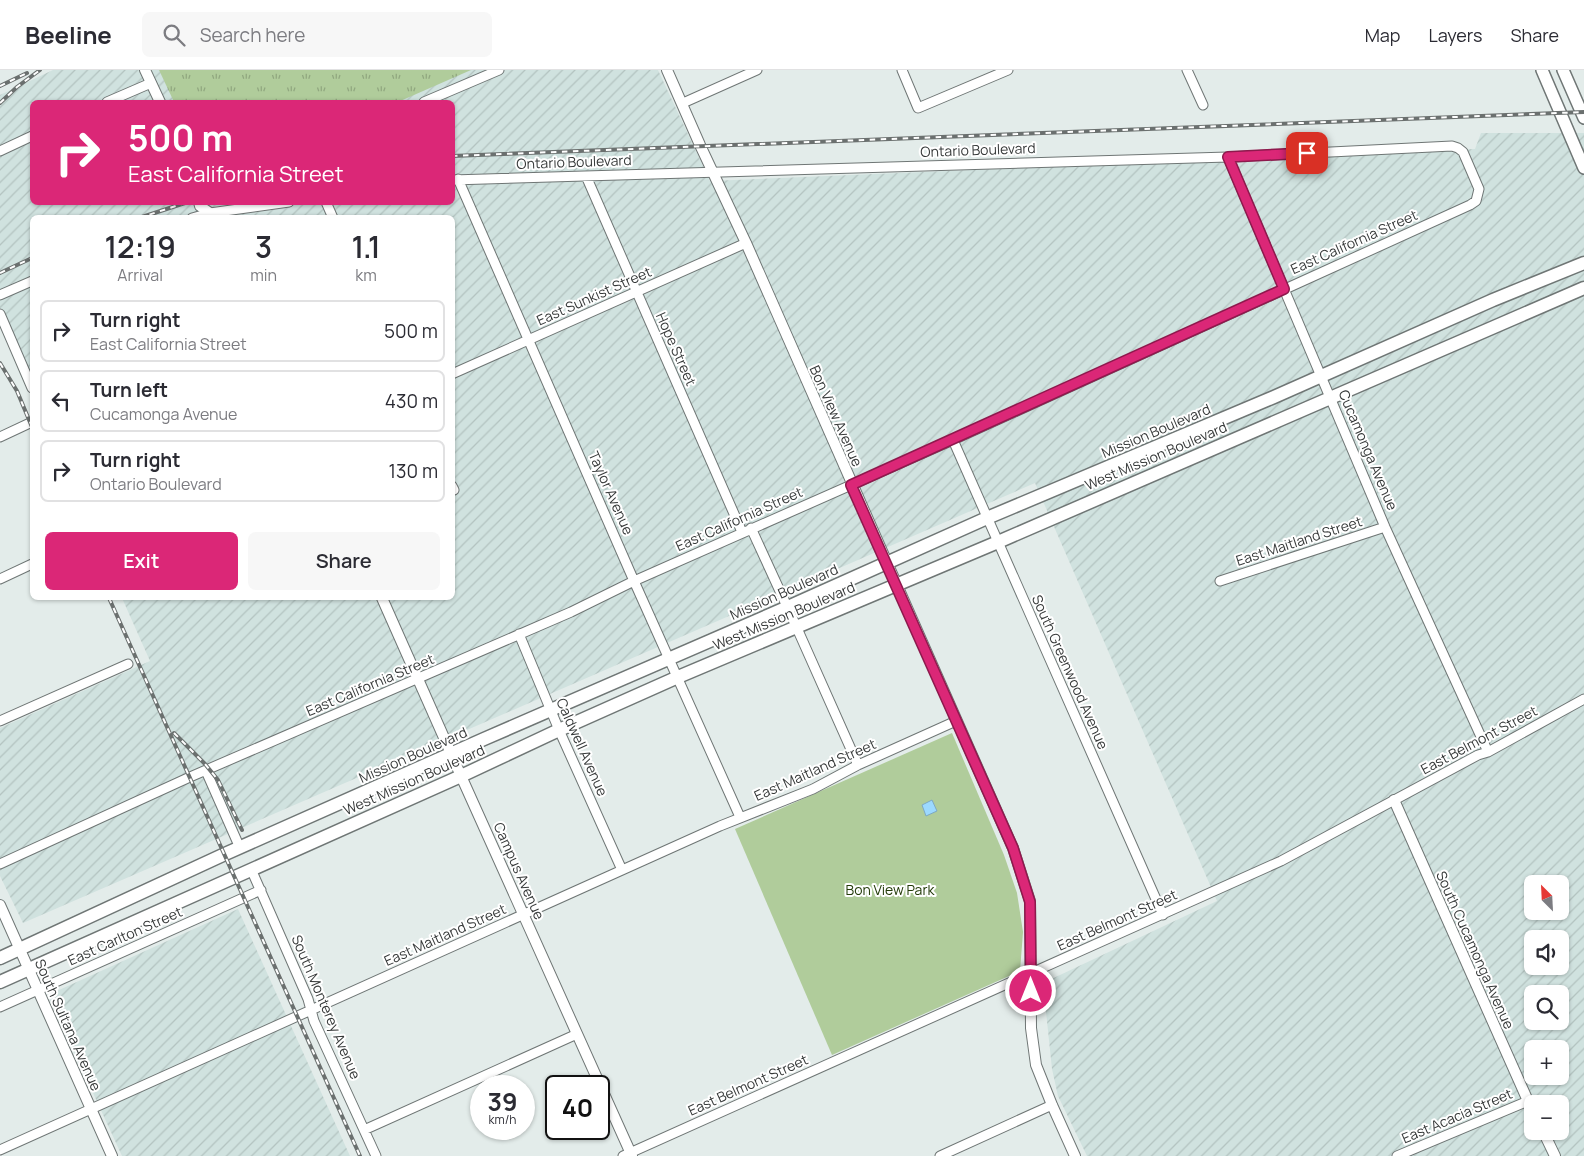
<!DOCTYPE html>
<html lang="en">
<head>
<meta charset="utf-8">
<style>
  body { margin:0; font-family:Manrope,sans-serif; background:#f7f7f7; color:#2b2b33; height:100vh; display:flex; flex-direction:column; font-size:19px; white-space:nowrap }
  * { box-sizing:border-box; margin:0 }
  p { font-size:16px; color:#7c7c81 }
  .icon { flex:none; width:28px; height:28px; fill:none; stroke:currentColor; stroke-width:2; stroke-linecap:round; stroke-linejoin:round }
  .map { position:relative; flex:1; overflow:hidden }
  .drawer { position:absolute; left:30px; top:145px; width:425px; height:385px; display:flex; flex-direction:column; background:#fff; border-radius:8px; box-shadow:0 1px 4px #0004 }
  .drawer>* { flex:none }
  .top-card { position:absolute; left:30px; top:30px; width:425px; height:105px; border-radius:8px; box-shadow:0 1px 4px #0004; background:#db2777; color:#fff; overflow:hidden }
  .needle { width:32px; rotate:336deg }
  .controls { position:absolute; left:1524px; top:805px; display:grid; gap:10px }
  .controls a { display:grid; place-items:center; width:45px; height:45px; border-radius:8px; background:#fff; box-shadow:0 1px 4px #0004; font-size:25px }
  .speed { position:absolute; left:470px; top:1005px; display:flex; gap:10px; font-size:25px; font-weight:700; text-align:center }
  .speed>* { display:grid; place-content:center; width:65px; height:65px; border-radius:50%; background:#fff; box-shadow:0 1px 4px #0004; line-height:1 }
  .speed small { font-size:12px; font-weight:400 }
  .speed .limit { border:2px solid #111; border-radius:8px; background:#fff; color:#111 }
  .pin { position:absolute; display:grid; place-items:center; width:42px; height:42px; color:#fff; margin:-21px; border-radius:10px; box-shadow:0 2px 8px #0006 }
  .me { position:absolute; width:55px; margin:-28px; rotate:0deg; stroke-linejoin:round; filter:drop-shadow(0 0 4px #0008) }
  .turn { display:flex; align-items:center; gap:18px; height:105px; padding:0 15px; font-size:22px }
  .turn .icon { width:65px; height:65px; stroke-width:2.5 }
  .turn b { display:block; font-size:35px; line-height:42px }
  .eta { display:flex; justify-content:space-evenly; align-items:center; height:85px; text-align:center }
  .eta b { font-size:30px; font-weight:600; line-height:35px }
  .primary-button { display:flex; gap:10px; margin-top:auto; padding:10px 15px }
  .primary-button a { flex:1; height:58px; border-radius:8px; background:#db2777; color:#fff; font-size:20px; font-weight:600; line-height:58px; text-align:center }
  .primary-button a+a { background:#f7f7f7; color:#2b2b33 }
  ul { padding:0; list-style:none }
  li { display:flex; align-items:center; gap:15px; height:62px; margin:0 10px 8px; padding:0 5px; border:2px solid #e1e1e2; border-radius:8px }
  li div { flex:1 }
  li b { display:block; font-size:19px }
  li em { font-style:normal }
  header { display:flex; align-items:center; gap:30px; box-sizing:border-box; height:70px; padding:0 25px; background:#fff; border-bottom:1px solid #e1e1e2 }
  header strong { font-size:24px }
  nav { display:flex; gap:28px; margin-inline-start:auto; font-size:18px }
  .search { width:350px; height:45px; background:#f7f7f7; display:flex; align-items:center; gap:12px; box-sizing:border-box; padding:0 18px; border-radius:8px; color:#7c7c81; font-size:19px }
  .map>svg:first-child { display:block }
  .industrial { fill:url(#industrial-furrows); fill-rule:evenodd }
  .grass { fill:url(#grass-tufts) }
  .green { fill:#b0cc9b }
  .water { fill:#9cd9ff; stroke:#7da9c4 }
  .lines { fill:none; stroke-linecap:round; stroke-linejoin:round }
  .minor-casing { stroke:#6f7675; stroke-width:11 }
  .tertiary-casing { stroke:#6f7675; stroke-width:12 }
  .secondary-casing { stroke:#6f7675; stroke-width:14 }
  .primary-casing { stroke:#6f7675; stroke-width:15 }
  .minor { stroke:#fff; stroke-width:9 }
  .tertiary { stroke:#fff; stroke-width:10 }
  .secondary { stroke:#fff; stroke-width:11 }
  .primary { stroke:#fff; stroke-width:12 }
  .rail-casing { stroke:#6b706f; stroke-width:4 }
  .rail { stroke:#fff; stroke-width:2; stroke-dasharray:5.5; stroke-linecap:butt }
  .route-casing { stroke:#8e194d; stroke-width:12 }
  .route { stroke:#db2777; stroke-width:9 }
  .labels { text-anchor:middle; stroke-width:4; stroke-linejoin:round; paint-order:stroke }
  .street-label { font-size:14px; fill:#363939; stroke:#fff }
  .park-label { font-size:14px; fill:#243c0a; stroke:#fff }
</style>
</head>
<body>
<header>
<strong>Beeline</strong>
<div class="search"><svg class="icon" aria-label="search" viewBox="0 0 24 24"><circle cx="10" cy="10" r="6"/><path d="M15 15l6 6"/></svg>Search here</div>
<nav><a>Map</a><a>Layers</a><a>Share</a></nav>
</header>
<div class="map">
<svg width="1584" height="1086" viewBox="0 0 1584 1086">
  <defs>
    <pattern id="industrial-furrows" width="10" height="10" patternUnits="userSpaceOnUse" patternTransform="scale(1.25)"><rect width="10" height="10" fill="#d0e2df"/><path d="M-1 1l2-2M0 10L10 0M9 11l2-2" fill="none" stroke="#b3c3c0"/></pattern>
    <pattern id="grass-tufts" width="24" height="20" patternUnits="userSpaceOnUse" patternTransform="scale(1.25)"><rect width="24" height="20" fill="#b0cc9b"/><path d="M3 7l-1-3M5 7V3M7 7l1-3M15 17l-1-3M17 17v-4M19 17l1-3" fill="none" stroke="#90a77f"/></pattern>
  </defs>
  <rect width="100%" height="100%" fill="#e3ecea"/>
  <path class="industrial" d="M53 0H658L710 111 1475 79 1481 63H1584V1086H1087L1058 1026 1052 999 1043 913 1217 831 1035 413 23 853 0 806V658L150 591 122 528H452V148H32V324L0 252V25ZM32 32H452V132H32ZM1532 814H1560V841H1532ZM1532 869H1560V896H1532ZM1532 924H1560V951H1532ZM1532 979H1560V1006H1532ZM1532 1034H1560V1061H1532Z
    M238 839 350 1086H122L48 925Z"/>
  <path class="grass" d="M159 0H471L398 32H174Z"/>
  <path class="green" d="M952 663 1004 785 1017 823 1023 862 1020 901 832 985 735 759Z"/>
  <path class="water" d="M932 730 937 741 926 746 922 735Z"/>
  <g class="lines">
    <g class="minor-casing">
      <path id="minor" d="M902 0 918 38 1008 0
        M1187 0 1203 35
        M107 32 151 13
        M424 32 499 0
        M683 33 757 0
        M0 81 32 66
        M1228 87 1385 457 1488 682
        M586 106 742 462
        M458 109 634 511 740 747
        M326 132 333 148
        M192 148 210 143 289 132
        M0 225 32 211
        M0 244 32 318
        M452 304 746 173
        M0 367 32 352
        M953 370 1163 845
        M452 416 454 420
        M751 458 796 556 858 695
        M0 509 32 494
        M1220 511 1385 457
        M519 564 559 660 622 800
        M0 651 128 594
        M206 701 240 778
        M0 794 190 707 571 542 634 511 953 370 1470 135 1476 131 1479 119 1463 82 1458 78 1452 76 1228 87 452 110
        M251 799 308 929 314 951 376 1086
        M0 937 261 820
        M364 1060 577 964
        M0 1080 720 756 813 719 858 695 956 651
        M623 1086 1281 791 1478 685 1488 682 1584 629
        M940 1086 1052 1035
        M1397 1086 1528 1031"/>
    </g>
    <g class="tertiary-casing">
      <path id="tertiary" d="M145 0 160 32
        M667 0 700 75 746 173 1013 778 1030 831 1031 958 1036 995 1052 1035 1075 1086
        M199 132 200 136 210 143
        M382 528 461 706 632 1086
        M1394 730 1532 1040
        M0 835 112 1086
        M1543 1061 1555 1086"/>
    </g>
    <g class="secondary-casing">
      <path id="secondary" d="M1542 0 1584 98
        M1563 0 1584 48"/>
    </g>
    <g class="primary-casing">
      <path id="primary" d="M0 888 225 784 484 669 788 537 987 448 1274 327 1493 230 1584 193
        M0 912 461 706 559 660 678 607 998 472 1584 218"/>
    </g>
    <use href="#minor" class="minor"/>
    <use href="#tertiary" class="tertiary"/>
    <use href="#secondary" class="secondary"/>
    <use href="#primary" class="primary"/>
    <g class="rail-casing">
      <path id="rail" d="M0 16 27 3
        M0 33 17 17 40 0
        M452 86 1584 42
        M139 148 188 132
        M0 203 32 188
        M0 293 17 321 32 357
        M109 528 360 1086
        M174 663 205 694 218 710 242 760"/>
    </g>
    <use href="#rail" class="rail"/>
  </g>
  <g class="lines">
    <g class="route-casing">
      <path id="route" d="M1031 921 1030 832 1013 778 851 415 1284 219 1228 87 1307 83"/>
    </g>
    <use href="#route" class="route"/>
  </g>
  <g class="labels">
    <g class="street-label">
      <text transform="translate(978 80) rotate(-2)" y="5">Ontario Boulevard</text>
      <text transform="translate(574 92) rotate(-2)" y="5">Ontario Boulevard</text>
      <text transform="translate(1354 172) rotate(-24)" y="5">East California Street</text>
      <text transform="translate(594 226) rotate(-24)" y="5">East Sunkist Street</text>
      <text transform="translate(676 279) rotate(66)" y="5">Hope Street</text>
      <text transform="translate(836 346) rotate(66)" y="5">Bon View Avenue</text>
      <text transform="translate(1156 361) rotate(-23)" y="5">Mission Boulevard</text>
      <text transform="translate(1368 380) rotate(67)" y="5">Cucamonga Avenue</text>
      <text transform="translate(1156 386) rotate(-23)" y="5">West Mission Boulevard</text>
      <text transform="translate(611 423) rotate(66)" y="5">Taylor Avenue</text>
      <text transform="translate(739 449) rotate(-24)" y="5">East California Street</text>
      <text transform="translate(1299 471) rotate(-18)" y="5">East Maitland Street</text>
      <text transform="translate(784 522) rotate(-24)" y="5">Mission Boulevard</text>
      <text transform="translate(784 546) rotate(-23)" y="5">West Mission Boulevard</text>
      <text transform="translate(1070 602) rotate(66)" y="5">South Greenwood Avenue</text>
      <text transform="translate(370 615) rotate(-23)" y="5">East California Street</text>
      <text transform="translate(1479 670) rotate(-28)" y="5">East Belmont Street</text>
      <text transform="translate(582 677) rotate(66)" y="5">Caldwell Avenue</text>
      <text transform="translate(413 685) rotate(-24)" y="5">Mission Boulevard</text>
      <text transform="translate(815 700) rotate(-24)" y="5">East Maitland Street</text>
      <text transform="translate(414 710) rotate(-24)" y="5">West Mission Boulevard</text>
      <text transform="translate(519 801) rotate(66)" y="5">Campus Avenue</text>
      <text transform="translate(1117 850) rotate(-24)" y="5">East Belmont Street</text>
      <text transform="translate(445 865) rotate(-24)" y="5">East Maitland Street</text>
      <text transform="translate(125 866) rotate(-24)" y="5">East Carlton Street</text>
      <text transform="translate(1475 880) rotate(66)" y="5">South Cucamonga Avenue</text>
      <text transform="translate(326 937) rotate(67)" y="5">South Monterey Avenue</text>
      <text transform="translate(68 955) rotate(66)" y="5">South Sultana Avenue</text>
      <text transform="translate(748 1015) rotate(-24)" y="5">East Belmont Street</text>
      <text transform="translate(1457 1046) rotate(-23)" y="5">East Acacia Street</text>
    </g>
    <g class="park-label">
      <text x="890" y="825">Bon View Park</text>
    </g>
  </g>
</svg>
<div class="controls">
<a><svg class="needle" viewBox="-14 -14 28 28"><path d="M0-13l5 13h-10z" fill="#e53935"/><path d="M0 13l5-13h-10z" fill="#7c7c81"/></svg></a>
<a><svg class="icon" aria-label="sound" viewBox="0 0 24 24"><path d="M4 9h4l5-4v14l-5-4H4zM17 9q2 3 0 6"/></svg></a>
<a><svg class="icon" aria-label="search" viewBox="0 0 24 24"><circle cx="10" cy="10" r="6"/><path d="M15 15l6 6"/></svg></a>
<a>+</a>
<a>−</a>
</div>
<div class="speed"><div>39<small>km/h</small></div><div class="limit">40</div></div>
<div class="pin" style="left:1307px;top:83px;background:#d93025"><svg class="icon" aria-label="arrive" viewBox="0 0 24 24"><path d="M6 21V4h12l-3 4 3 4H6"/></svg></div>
<svg class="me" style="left:1031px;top:921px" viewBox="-20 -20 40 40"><circle r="17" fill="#db2777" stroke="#fff" stroke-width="3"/><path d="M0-11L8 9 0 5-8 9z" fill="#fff"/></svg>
<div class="top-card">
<div class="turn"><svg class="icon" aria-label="right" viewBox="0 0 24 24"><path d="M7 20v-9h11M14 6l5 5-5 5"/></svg><div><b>500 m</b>East California Street</div></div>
</div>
<section class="drawer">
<div class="eta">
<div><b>12:19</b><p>Arrival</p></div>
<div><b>3</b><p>min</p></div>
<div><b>1.1</b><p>km</p></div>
</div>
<ul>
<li><svg class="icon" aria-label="right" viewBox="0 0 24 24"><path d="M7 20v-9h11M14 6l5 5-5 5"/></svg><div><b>Turn right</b><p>East California Street</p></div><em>500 m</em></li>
<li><svg class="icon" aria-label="left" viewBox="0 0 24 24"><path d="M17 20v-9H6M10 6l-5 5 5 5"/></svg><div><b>Turn left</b><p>Cucamonga Avenue</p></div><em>430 m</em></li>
<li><svg class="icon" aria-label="right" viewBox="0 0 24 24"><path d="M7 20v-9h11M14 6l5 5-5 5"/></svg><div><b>Turn right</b><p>Ontario Boulevard</p></div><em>130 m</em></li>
</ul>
<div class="primary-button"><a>Exit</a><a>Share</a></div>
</section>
</div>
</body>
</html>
